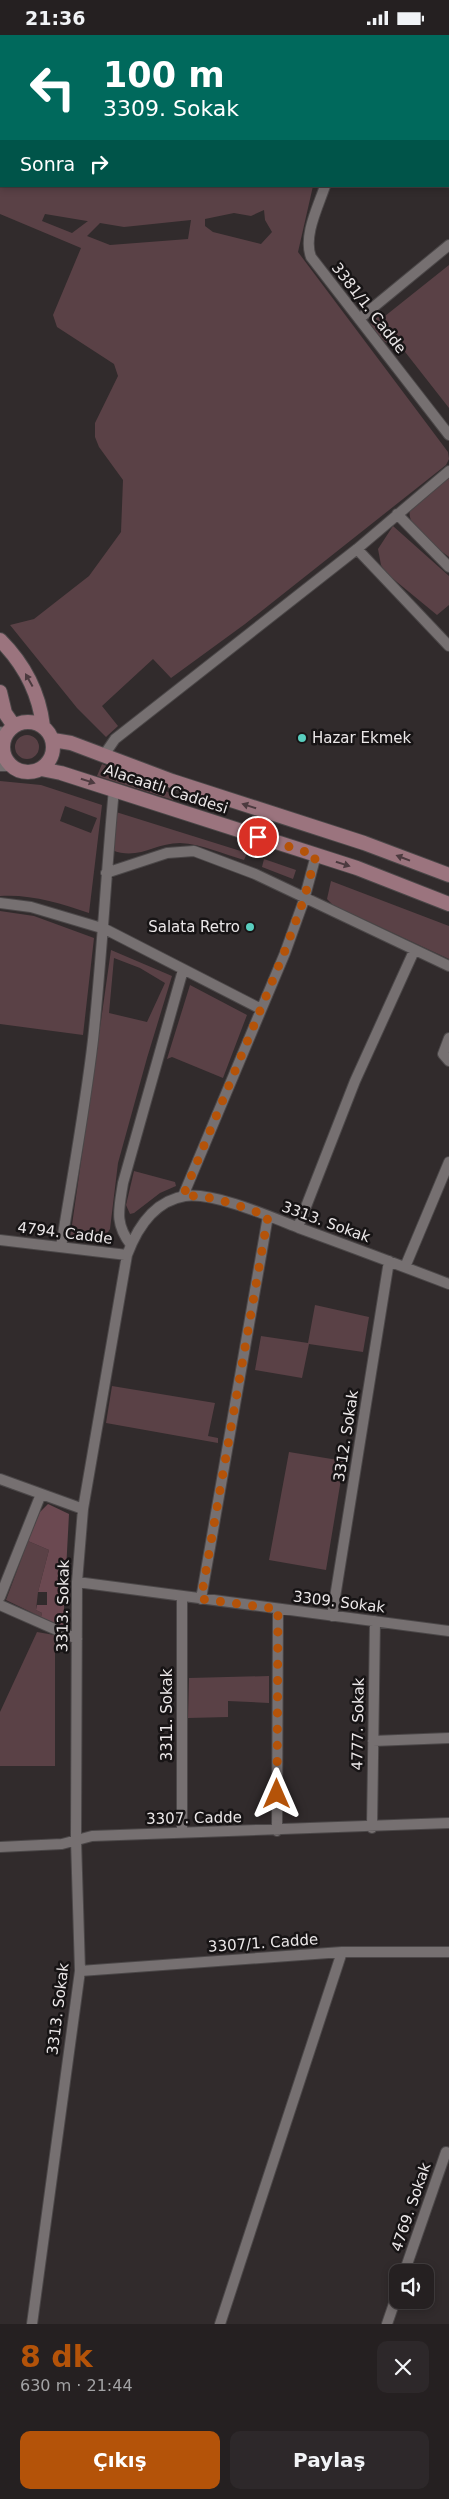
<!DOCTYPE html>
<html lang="tr">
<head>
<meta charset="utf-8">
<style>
  body { margin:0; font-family:"DejaVu Sans",sans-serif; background:#2d282a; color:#f1f3f6; height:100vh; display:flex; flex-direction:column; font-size:19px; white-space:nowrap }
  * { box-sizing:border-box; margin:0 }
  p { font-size:16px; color:#a3a3a5 }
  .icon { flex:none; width:28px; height:28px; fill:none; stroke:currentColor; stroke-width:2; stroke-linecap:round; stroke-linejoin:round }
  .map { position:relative; height:2289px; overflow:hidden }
  .side { display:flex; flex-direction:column; background:#252021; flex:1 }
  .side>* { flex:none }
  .hud { position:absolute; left:0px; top:0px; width:450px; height:152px; box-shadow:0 2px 8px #0003,0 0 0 1px #423e3f; background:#00695c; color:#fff; overflow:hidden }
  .controls { position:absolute; left:389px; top:2229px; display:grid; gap:10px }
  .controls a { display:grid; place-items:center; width:45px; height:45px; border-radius:10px; background:#252021; box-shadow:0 2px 8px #0003,0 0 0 1px #423e3f; font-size:25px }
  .pin { position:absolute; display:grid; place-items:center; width:42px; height:42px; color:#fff; margin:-21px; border:2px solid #fff; border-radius:50%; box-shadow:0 1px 5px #0007 }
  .me { position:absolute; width:55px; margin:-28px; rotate:0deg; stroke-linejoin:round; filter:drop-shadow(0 0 4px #0008) }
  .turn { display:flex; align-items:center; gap:18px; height:105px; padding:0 20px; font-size:22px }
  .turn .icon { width:65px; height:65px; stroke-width:2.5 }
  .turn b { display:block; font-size:35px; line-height:42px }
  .then { display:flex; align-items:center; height:48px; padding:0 20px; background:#0003; gap:10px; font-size:19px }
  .round { display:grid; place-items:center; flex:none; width:52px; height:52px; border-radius:10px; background:#2d282a }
  .head { display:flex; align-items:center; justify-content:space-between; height:85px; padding:0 20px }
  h1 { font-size:30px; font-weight:700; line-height:38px; color:#b45309 }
  .cta { display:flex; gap:10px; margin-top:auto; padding:10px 20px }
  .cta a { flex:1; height:58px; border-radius:10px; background:#b45309; color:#fff; font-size:20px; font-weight:700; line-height:58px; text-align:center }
  .cta a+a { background:#2d282a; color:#f1f3f6 }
  .status { display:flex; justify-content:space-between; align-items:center; height:35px; padding:0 25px; background:#252021; direction:ltr }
  .status svg { height:14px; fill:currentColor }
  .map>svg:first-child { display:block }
  .green { fill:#5a4146; fill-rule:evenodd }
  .forest { fill:#6b4951 }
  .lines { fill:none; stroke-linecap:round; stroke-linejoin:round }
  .minor-casing { stroke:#4b4748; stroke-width:12 }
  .tertiary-casing { stroke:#4b4748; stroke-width:14 }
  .secondary-casing { stroke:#4b4748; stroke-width:16 }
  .minor { stroke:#767071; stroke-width:10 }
  .tertiary { stroke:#767071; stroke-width:12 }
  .secondary { stroke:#9b747e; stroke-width:14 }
  .oneway { fill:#4c3a3f }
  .route { stroke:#b45309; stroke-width:9; stroke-dasharray:0 16.2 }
  .poi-dot { fill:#59cebf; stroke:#171415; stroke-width:2 }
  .labels { text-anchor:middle; stroke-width:5; stroke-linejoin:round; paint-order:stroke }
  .street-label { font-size:15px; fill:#ebe7e8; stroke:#171415 }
  .poi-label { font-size:15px; fill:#ebe7e8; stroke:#171415; text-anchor:start }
</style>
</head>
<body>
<div class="status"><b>21:36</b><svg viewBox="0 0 49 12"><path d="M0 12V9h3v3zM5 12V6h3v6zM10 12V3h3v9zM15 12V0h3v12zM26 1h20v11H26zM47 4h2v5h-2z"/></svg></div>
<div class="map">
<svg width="449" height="2289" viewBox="0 0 449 2289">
  <rect width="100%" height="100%" fill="#312b2c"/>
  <path class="green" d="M0 0H365L1 1V151H313L298 217 448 417 449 424 446 430 245 589 171 643 153 624 102 671 118 691 106 702 77 673 10 590 34 584 89 541 121 497 123 445 99 412 95 402V388L118 341 114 329 57 292 53 280 81 213 0 179ZM264 175 265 185 272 197 261 209 213 197 205 191V184L234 178 251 181ZM45 179 87 186H88L72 198 42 186ZM191 185 188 204 110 210 87 201 100 188 124 192Z
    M449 230V373L402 313 385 307 368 291 378 281 380 285Z
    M449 440V522C438 513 402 490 411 473 416 464 440 448 449 440Z
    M393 491 449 541V570L437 580 386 538 381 530 378 514Z
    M15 712a12 12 0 1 1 24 0a12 12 0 1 1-24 0Z
    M102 729 175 760 173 765 97 741Z
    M0 746 41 750 102 770 89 878C60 868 30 859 0 861ZM65 771 97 783 91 798 60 786Z
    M116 777 247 818 244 825C223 819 202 809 180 808 154 808 138 826 112 815Z
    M264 824 296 835 293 844 262 832Z
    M331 846 449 891V924L333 870 327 864Z
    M0 876 34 881 94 903 83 1000 0 989Z
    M111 915 172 941 147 1023 118 1128 110 1194 104 1203 70 1204ZM114 923 140 933 165 948 147 987 109 978Z
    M190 950 247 980 223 1043 172 1022 167 1024Z
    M134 1136 175 1147 176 1151 160 1158 134 1178 130 1179 126 1170Z
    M315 1270 369 1282 363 1317 309 1309 302 1343 255 1335 261 1301 308 1308Z
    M112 1351 215 1368 208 1401 218 1403V1408L106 1388Z
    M289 1417 344 1426 326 1535 269 1525Z
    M28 1506 49 1515 38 1557 36 1575 42 1578 41 1582 6 1565Z
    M37 1597 66 1602V1607L55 1608V1731H0V1677Z
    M269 1641V1668L228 1666V1682L188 1683 189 1643Z"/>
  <path class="forest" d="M48 1469 69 1479 63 1592 41 1582 42 1578 36 1575 37 1570H47V1557H38L49 1515 28 1506 40 1477Z"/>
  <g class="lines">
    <g class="minor-casing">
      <path id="minor" d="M380 1 381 0
        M325 151C318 172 303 201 311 222L449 400
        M359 284 449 210
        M397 479 449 532
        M357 514 449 611
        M104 720 115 704 357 514 449 436
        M106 838 167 818 194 816 255 839 449 931
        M0 868 31 872 105 894 261 974
        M449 1003 443 1019 449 1026
        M183 1161 285 918 304 865 316 820
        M298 1192 355 1046 414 916
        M0 1205 127 1220
        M131 1210C114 1188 119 1174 123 1148L183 935
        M61 1212C72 1143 85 1074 93 1005 102 921 106 838 114 754
        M405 1232 449 1127
        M0 1444 83 1474
        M77 1547 449 1596
        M0 1562 41 1459
        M182 1562V1798
        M201 1564 268 1181
        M0 1570 77 1604
        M332 1581 389 1226
        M373 1706 449 1703
        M372 1793 375 1586
        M277 1796 278 1574
        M0 1812 62 1809 92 1801 449 1788
        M80 1936 342 1917H449
        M404 2238 446 2117
        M32 2289 80 1936 76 1805 77 1547 83 1474 127 1220C137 1193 154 1166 185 1161 214 1157 271 1182 299 1193 349 1211 399 1230 449 1249
        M220 2289 342 1917
        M387 2289 398 2257"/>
    </g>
    <g class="tertiary-casing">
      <path id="tertiary" d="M0 698 6 700
        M0 730H11"/>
    </g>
    <g class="secondary-casing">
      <path id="secondary" d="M0 605C24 629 39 658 43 691
        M0 657 5 678 14 691
        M3 712a25 25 0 1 1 50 0a25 25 0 1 1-50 0Z
        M53 705 71 708 172 746 364 808 449 840
        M41 734 61 738 357 833 449 869"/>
    </g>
    <use href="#minor" class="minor"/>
    <use href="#tertiary" class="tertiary"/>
    <use href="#secondary" class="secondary"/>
  </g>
  <defs><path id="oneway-solid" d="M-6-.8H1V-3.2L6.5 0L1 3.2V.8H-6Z" transform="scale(1.25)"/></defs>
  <g class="oneway">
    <use href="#oneway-solid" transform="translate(29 645) rotate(-119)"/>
    <use href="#oneway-solid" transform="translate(88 746) rotate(18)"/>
    <use href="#oneway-solid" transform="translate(249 771) rotate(-162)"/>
    <use href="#oneway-solid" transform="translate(403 823) rotate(-159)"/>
    <use href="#oneway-solid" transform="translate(343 829) rotate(18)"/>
  </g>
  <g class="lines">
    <path class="route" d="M258 802 316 820 304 864 284 918 183 1161C211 1159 242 1172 268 1181L201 1564 278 1574 277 1759"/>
  </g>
  <g class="poi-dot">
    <circle cx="302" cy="703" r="5"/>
    <circle cx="250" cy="892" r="5"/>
  </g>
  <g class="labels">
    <g class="street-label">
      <text transform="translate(369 273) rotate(52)" y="5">3381/1. Cadde</text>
      <text transform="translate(166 754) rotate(18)" y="5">Alacaatlı Caddesi</text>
      <text transform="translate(326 1187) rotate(20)" y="5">3313. Sokak</text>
      <text transform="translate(65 1198) rotate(7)" y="5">4794. Cadde</text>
      <text transform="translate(346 1401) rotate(-81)" y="5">3312. Sokak</text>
      <text transform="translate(339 1567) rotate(7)" y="5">3309. Sokak</text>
      <text transform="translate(63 1571) rotate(-89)" y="5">3313. Sokak</text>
      <text transform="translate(167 1680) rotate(-90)" y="5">3311. Sokak</text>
      <text transform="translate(358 1689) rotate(-89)" y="5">4777. Sokak</text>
      <text transform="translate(194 1783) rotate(-1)" y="5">3307. Cadde</text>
      <text transform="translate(263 1908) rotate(-4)" y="5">3307/1. Cadde</text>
      <text transform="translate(58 1974) rotate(-83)" y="5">3313. Sokak</text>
      <text transform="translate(411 2172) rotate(-71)" y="5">4769. Sokak</text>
    </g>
    <g class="poi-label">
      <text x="312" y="708">Hazar Ekmek</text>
      <text x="240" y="897" text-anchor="end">Salata Retro</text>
    </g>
  </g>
</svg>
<div class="controls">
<a><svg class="icon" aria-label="sound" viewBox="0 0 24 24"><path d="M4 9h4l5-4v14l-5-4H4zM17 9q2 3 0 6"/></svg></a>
</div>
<div class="pin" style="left:258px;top:802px;background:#d93025"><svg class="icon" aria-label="arrive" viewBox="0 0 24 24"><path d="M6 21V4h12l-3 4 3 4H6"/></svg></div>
<svg class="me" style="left:277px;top:1759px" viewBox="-20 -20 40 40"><path d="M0-17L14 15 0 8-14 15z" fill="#b45309" stroke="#fff" stroke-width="4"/></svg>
<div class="hud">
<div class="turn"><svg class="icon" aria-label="left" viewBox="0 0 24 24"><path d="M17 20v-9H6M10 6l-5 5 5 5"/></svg><div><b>100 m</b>3309. Sokak</div></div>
<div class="then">Sonra<svg class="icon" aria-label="right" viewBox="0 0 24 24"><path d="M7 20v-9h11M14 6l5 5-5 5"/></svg></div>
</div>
</div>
<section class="side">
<div class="head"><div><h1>8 dk</h1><p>630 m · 21:44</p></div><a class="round"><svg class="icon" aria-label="close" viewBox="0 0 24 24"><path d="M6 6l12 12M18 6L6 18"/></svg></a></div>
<div class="cta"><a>Çıkış</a><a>Paylaş</a></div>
</section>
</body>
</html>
